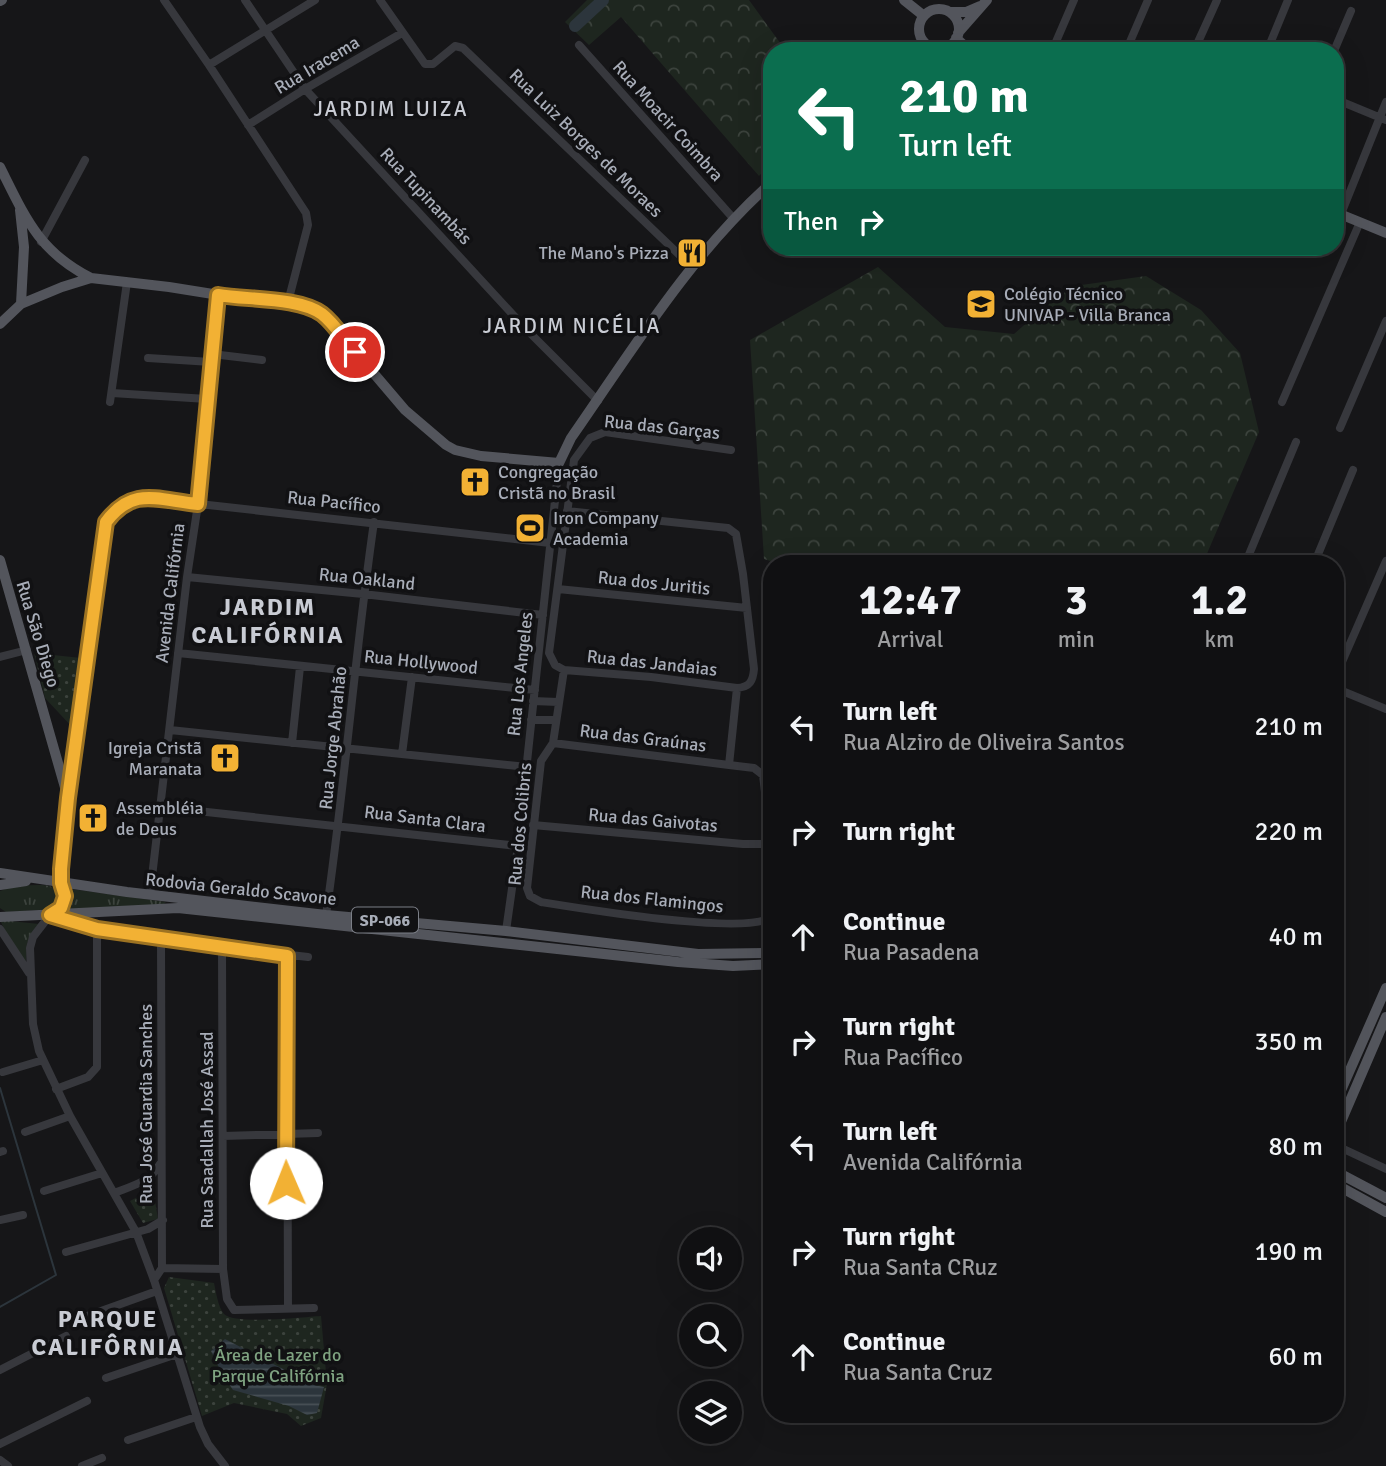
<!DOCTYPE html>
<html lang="en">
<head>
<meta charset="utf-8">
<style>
  body { margin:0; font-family:Signika,sans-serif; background:#19191b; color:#f1f3f6; height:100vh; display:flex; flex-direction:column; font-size:26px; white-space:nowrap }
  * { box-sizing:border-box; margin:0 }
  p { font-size:23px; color:#9c9d9f }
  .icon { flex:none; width:38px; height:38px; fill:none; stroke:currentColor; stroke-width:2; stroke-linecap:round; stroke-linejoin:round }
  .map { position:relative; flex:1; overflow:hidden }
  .side { position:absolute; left:763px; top:555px; width:581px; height:868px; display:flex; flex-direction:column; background:#101012; border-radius:28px; box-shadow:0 7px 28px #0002,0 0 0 2px #303032 }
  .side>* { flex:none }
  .hud { position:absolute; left:763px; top:42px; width:581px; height:214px; border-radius:28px; box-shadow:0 7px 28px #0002,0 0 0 2px #303032; background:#0b6e4f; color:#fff; overflow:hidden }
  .controls { position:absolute; left:679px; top:1227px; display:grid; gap:14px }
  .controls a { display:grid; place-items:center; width:63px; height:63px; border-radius:50%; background:#101012; box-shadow:0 7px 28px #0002,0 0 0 2px #303032; font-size:35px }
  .pin { position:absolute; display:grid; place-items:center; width:60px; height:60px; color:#fff; margin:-30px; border:4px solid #fff; border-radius:50%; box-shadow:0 2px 7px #0007 }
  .me { position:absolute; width:77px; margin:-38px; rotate:359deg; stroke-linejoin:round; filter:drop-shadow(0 0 5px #0008) }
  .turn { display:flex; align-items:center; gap:24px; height:147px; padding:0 21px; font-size:32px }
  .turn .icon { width:91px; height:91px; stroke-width:2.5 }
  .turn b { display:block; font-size:49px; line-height:60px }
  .then { display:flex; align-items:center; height:66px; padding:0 21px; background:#0003; gap:14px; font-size:26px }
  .eta { display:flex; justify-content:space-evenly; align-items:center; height:119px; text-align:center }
  .eta b { font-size:42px; font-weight:700; line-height:49px }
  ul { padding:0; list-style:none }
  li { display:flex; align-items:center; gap:21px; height:105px; padding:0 21px }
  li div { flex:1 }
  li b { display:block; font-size:26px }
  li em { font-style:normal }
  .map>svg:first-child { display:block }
  .grass { fill:url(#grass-tufts) }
  .forest { fill:url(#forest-crowns) }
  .park { fill:url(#park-dots) }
  .water { fill:url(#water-rules) }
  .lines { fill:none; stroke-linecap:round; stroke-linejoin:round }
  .stream { stroke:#2c353c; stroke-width:2 }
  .river { stroke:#2c353c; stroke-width:12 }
  .minor { stroke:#37383d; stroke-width:8 }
  .major { stroke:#53555c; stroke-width:10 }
  .route-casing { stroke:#9d7322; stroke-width:18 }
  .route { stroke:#f2b134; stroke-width:12 }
  .labels { text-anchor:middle; stroke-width:7; stroke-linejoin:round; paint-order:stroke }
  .shield { fill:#111113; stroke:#7b7e86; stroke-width:2 }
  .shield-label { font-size:16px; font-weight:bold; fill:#a8adb8 }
  .street-label { font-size:18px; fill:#a8adb8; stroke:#111113 }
  .poi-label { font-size:18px; fill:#a8adb8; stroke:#111113; text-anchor:start }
  .park-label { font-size:18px; fill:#7fa381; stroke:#111113 }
  .quarter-label { font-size:21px; letter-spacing:2px; fill:#c9ccd4; stroke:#111113 }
  .district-label { font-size:24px; font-weight:bold; letter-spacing:2px; fill:#c9ccd4; stroke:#111113 }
</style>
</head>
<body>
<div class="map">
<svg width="1386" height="1466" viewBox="0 0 1386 1466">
  <defs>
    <pattern id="grass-tufts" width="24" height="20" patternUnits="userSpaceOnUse" patternTransform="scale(1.75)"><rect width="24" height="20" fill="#1e261f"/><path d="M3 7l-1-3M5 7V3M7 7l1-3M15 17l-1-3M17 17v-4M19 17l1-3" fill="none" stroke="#3c433d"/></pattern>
    <pattern id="forest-crowns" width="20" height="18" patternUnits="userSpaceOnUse" patternTransform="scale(1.75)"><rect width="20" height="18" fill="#1e261f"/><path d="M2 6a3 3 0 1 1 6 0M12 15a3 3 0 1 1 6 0" fill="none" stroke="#3c433d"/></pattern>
    <pattern id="park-dots" width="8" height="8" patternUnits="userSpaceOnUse" patternTransform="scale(1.75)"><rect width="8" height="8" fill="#1e261f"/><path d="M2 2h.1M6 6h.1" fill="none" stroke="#3c433d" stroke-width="1.8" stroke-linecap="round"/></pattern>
    <pattern id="water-rules" width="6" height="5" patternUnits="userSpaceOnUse" patternTransform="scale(1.75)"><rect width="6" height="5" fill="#2c353c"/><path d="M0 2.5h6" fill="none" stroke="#485056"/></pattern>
  </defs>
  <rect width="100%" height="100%" fill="#161618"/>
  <path class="grass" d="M18 885C34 887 57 879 61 899L54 909 6 912 0 908V891Z
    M71 889 166 902 164 904 64 912 70 898Z
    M0 920 39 924 27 943 26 962 10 941Z"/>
  <path class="forest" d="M587 0H749L786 51H772V162L759 176 621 17 589 45 565 22Z
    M878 267 945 327 1014 334 1067 287 1146 276 1201 310 1240 353 1259 432 1203 563 780 564 764 559 750 340Z"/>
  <path class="park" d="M34 653 81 658 73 728 45 698Z
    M153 1189 158 1219 143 1223 130 1201Z
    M169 1277 214 1283C216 1292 218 1307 224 1314 235 1325 304 1317 321 1316L327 1384 321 1418 301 1426 287 1414 234 1403 202 1416 164 1288Z"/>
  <path class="water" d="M225 1339 314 1385 324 1387 317 1413 307 1415 289 1406 233 1390 221 1372 211 1351Z"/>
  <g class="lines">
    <path class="stream" d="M0 1088 56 1275 0 1307"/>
    <path class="river" d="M575 26 603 0"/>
    <path class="minor" d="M164 0 209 65 306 213 308 225 288 302
      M245 0 305 89 527 330 598 401
      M380 0 425 64H433L455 46 463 48 692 267
      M579 45 733 218
      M1052 51 1074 0
      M1126 51 1148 0
      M1194 51 1217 0
      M1267 51 1288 0
      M1334 51 1351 11
      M209 65 315 0
      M1335 99 1386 120
      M248 125 305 89 402 33
      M1341 214 1386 102
      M41 242 85 160
      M212 354 262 360
      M148 358 211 362
      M112 393 207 399
      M110 402 127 282
      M1282 402 1360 222
      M1340 428 1386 321
      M731 450 605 432 590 438 574 460 549 653 555 665 564 670 553 743 541 761 527 888 530 896 541 902C578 908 748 936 772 917
      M567 511 728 528 736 534 743 574 754 669C753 681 750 687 737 688L729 765 754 768 763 775 772 851
      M1245 564 1296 442
      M1314 564 1353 470
      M187 577 363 594 543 615
      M558 589 747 608
      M178 653 535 690
      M0 657 27 650
      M564 670 651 677 737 688
      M1335 678 1386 561
      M1335 688 1386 709
      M533 701 558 702
      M531 720H556
      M170 730 527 767
      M292 743 300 667
      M553 743 729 765
      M402 754 412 677
      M69 795 106 522C115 510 122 502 136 497L550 543
      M161 807 518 846
      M533 825 743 844H771
      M150 894 187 577 198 504 218 295
      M326 915C345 784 355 653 374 522
      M0 929 29 973
      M506 931 518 846 559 463
      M161 940 162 1268
      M222 946 223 1269 227 1299 234 1310 314 1308
      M287 956 288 1308
      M3 1072 43 1060
      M56 1089 88 1077 97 1067V929
      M25 1132 70 1116
      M223 1136 318 1133
      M1335 1145 1386 1169
      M0 1152 3 1151
      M44 1191 102 1173
      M114 1193C132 1186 150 1182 160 1164
      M0 1220 23 1215
      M66 1252 148 1229 163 1220
      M154 1280 162 1268 223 1269
      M87 1316 157 1291
      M0 1370 66 1336
      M106 1378 177 1354
      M128 1440 196 1417
      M0 1444 87 1401
      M0 1460 8 1466
      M82 1466 102 1458
      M225 1466 208 1444 200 1427 154 1280 136 1232 70 1116 39 1051 33 1024 30 948 33 937 50 915 97 929 161 940 308 957"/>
    <path class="major" d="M904 0 924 16
      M0 1 2 0
      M919 29a20 20 0 1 1 40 0a20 20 0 1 1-40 0Z
      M950 12H966L980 6
      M958 33 987 0
      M956 38 970 51
      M0 167C25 217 39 252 91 278
      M20 210 24 247 21 304
      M1335 212 1386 233
      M0 324 21 304 62 287 91 278 169 287 244 299 301 305 313 309 330 322 405 410 446 445 455 450 481 456 559 463 571 438C633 349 690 255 772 182
      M0 560 68 798 61 869V883L65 896 61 907 51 914
      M0 873 127 892 326 915 506 931 698 954 772 953
      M0 885 26 881
      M0 917 178 908 678 962 733 966 772 964
      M1335 1104 1386 988
      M1337 1131 1386 1017
      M1335 1171 1386 1198
      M1335 1184 1386 1212"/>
  </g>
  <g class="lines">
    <g class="route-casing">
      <path id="route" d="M286 1183 287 956 97 929 50 915 61 908 65 896 61 883V869L68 798 106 522C133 486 157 500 198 504L218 295C247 300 299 297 322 314 335 324 344 340 355 352"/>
    </g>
    <use href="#route" class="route"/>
  </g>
  <defs>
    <g id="restaurant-square" transform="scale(1.575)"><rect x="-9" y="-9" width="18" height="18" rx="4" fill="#f2b134" stroke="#111113"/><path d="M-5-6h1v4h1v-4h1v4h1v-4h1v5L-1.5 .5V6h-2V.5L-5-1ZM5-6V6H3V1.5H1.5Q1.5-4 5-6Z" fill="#111"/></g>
    <g id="university-square" transform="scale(1.575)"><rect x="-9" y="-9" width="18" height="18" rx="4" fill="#f2b134" stroke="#111113"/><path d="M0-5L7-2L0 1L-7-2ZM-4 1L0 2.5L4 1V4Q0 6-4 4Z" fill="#111"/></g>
    <g id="church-square" transform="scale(1.575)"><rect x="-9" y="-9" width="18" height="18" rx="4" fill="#f2b134" stroke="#111113"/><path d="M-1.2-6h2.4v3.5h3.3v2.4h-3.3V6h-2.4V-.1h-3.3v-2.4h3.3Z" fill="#111"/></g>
    <g id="stadium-square" transform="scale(1.575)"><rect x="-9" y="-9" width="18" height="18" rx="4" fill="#f2b134" stroke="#111113"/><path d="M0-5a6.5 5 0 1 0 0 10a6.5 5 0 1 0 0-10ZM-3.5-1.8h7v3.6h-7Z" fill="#111"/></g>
  </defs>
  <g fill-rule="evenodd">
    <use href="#restaurant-square" x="692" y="253"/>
    <use href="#university-square" x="981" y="304"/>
    <use href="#church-square" x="475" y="482"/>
    <use href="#stadium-square" x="530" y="528"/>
    <use href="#church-square" x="225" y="758"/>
    <use href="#church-square" x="93" y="818"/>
  </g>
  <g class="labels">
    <rect class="shield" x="352" y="907.5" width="66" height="25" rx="5"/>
    <g class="shield-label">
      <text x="385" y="926">SP-066</text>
    </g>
    <g class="street-label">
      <text transform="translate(317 65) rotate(-31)" y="6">Rua Iracema</text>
      <text transform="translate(668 121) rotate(48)" y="6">Rua Moacir Coimbra</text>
      <text transform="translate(586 143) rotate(44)" y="6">Rua Luiz Borges de Moraes</text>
      <text transform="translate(426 196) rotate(47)" y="6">Rua Tupinambás</text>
      <text transform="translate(662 427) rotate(6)" y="6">Rua das Garças</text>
      <text transform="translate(334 502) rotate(6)" y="6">Rua Pacífico</text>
      <text transform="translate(367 579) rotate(6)" y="6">Rua Oakland</text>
      <text transform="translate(654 583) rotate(6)" y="6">Rua dos Juritis</text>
      <text transform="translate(170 593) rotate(-83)" y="6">Avenida Califórnia</text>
      <text transform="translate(38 634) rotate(73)" y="6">Rua São Diego</text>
      <text transform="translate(421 662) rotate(6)" y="6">Rua Hollywood</text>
      <text transform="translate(652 663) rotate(6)" y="6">Rua das Jandaias</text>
      <text transform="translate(520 674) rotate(-84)" y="6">Rua Los Angeles</text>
      <text transform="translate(333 738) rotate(-84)" y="6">Rua Jorge Abrahão</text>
      <text transform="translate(643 738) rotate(7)" y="6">Rua das Graúnas</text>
      <text transform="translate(425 819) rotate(7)" y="6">Rua Santa Clara</text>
      <text transform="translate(653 820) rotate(5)" y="6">Rua das Gaivotas</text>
      <text transform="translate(520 824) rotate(-85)" y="6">Rua dos Colibris</text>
      <text transform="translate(241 889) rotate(6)" y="6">Rodovia Geraldo Scavone</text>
      <text transform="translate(652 899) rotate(6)" y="6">Rua dos Flamingos</text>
      <text transform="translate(146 1104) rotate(-90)" y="6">Rua José Guardia Sanches</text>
      <text transform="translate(207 1130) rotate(-90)" y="6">Rua Saadallah José Assad</text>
    </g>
    <g class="poi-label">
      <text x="669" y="259" text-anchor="end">The Mano's Pizza</text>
      <text x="1004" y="300">Colégio Técnico<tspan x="1004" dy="21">UNIVAP - Villa Branca</tspan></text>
      <text x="498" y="478">Congregação<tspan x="498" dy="21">Cristã no Brasil</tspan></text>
      <text x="553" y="524">Iron Company<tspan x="553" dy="21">Academia</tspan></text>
      <text x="202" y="754" text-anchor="end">Igreja Cristã<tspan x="202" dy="21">Maranata</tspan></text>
      <text x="116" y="814">Assembléia<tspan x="116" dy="21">de Deus</tspan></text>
    </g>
    <g class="park-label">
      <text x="278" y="1361">Área de Lazer do<tspan x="278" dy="21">Parque Califórnia</tspan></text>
    </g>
    <g class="quarter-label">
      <text x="391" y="116">JARDIM LUIZA</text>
      <text x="572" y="333">JARDIM NICÉLIA</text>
    </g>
    <g class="district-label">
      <text x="268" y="615">JARDIM<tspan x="268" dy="28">CALIFÓRNIA</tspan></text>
      <text x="108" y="1327">PARQUE<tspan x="108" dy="28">CALIFÔRNIA</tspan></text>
    </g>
  </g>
</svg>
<div class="controls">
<a><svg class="icon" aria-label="sound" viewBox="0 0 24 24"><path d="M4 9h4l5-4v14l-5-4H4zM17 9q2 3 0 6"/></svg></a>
<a><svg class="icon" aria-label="search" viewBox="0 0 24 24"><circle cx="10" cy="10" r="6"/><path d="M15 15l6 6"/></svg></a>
<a><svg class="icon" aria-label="layers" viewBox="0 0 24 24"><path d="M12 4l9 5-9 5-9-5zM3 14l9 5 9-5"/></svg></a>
</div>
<div class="pin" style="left:355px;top:352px;background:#d93025"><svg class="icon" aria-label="arrive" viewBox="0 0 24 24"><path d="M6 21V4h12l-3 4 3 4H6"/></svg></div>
<svg class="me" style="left:286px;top:1183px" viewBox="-20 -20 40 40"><circle r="19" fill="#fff"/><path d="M0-13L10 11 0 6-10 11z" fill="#f2b134"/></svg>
<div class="hud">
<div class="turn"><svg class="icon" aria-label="left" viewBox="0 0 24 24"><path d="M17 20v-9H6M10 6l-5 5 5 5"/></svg><div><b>210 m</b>Turn left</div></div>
<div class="then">Then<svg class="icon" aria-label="right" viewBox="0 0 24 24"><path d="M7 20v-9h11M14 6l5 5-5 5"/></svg></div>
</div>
<section class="side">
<div class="eta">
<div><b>12:47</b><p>Arrival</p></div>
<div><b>3</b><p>min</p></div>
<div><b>1.2</b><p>km</p></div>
</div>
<ul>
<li><svg class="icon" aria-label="left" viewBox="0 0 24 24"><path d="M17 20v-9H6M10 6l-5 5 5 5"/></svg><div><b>Turn left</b><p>Rua Alziro de Oliveira Santos</p></div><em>210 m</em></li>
<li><svg class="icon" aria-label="right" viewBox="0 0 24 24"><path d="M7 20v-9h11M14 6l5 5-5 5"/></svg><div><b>Turn right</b></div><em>220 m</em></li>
<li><svg class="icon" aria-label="ahead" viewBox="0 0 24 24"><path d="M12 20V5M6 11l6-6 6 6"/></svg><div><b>Continue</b><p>Rua Pasadena</p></div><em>40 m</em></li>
<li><svg class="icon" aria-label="right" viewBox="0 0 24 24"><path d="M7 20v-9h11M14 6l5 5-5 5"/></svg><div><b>Turn right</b><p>Rua Pacífico</p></div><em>350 m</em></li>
<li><svg class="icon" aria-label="left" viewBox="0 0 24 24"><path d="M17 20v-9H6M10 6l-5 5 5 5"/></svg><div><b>Turn left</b><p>Avenida Califórnia</p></div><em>80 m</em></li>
<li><svg class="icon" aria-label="right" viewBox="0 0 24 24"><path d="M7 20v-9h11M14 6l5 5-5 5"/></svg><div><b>Turn right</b><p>Rua Santa CRuz</p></div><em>190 m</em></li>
<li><svg class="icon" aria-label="ahead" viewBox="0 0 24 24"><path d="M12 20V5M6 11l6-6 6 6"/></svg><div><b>Continue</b><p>Rua Santa Cruz</p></div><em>60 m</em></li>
</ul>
</section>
</div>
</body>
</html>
